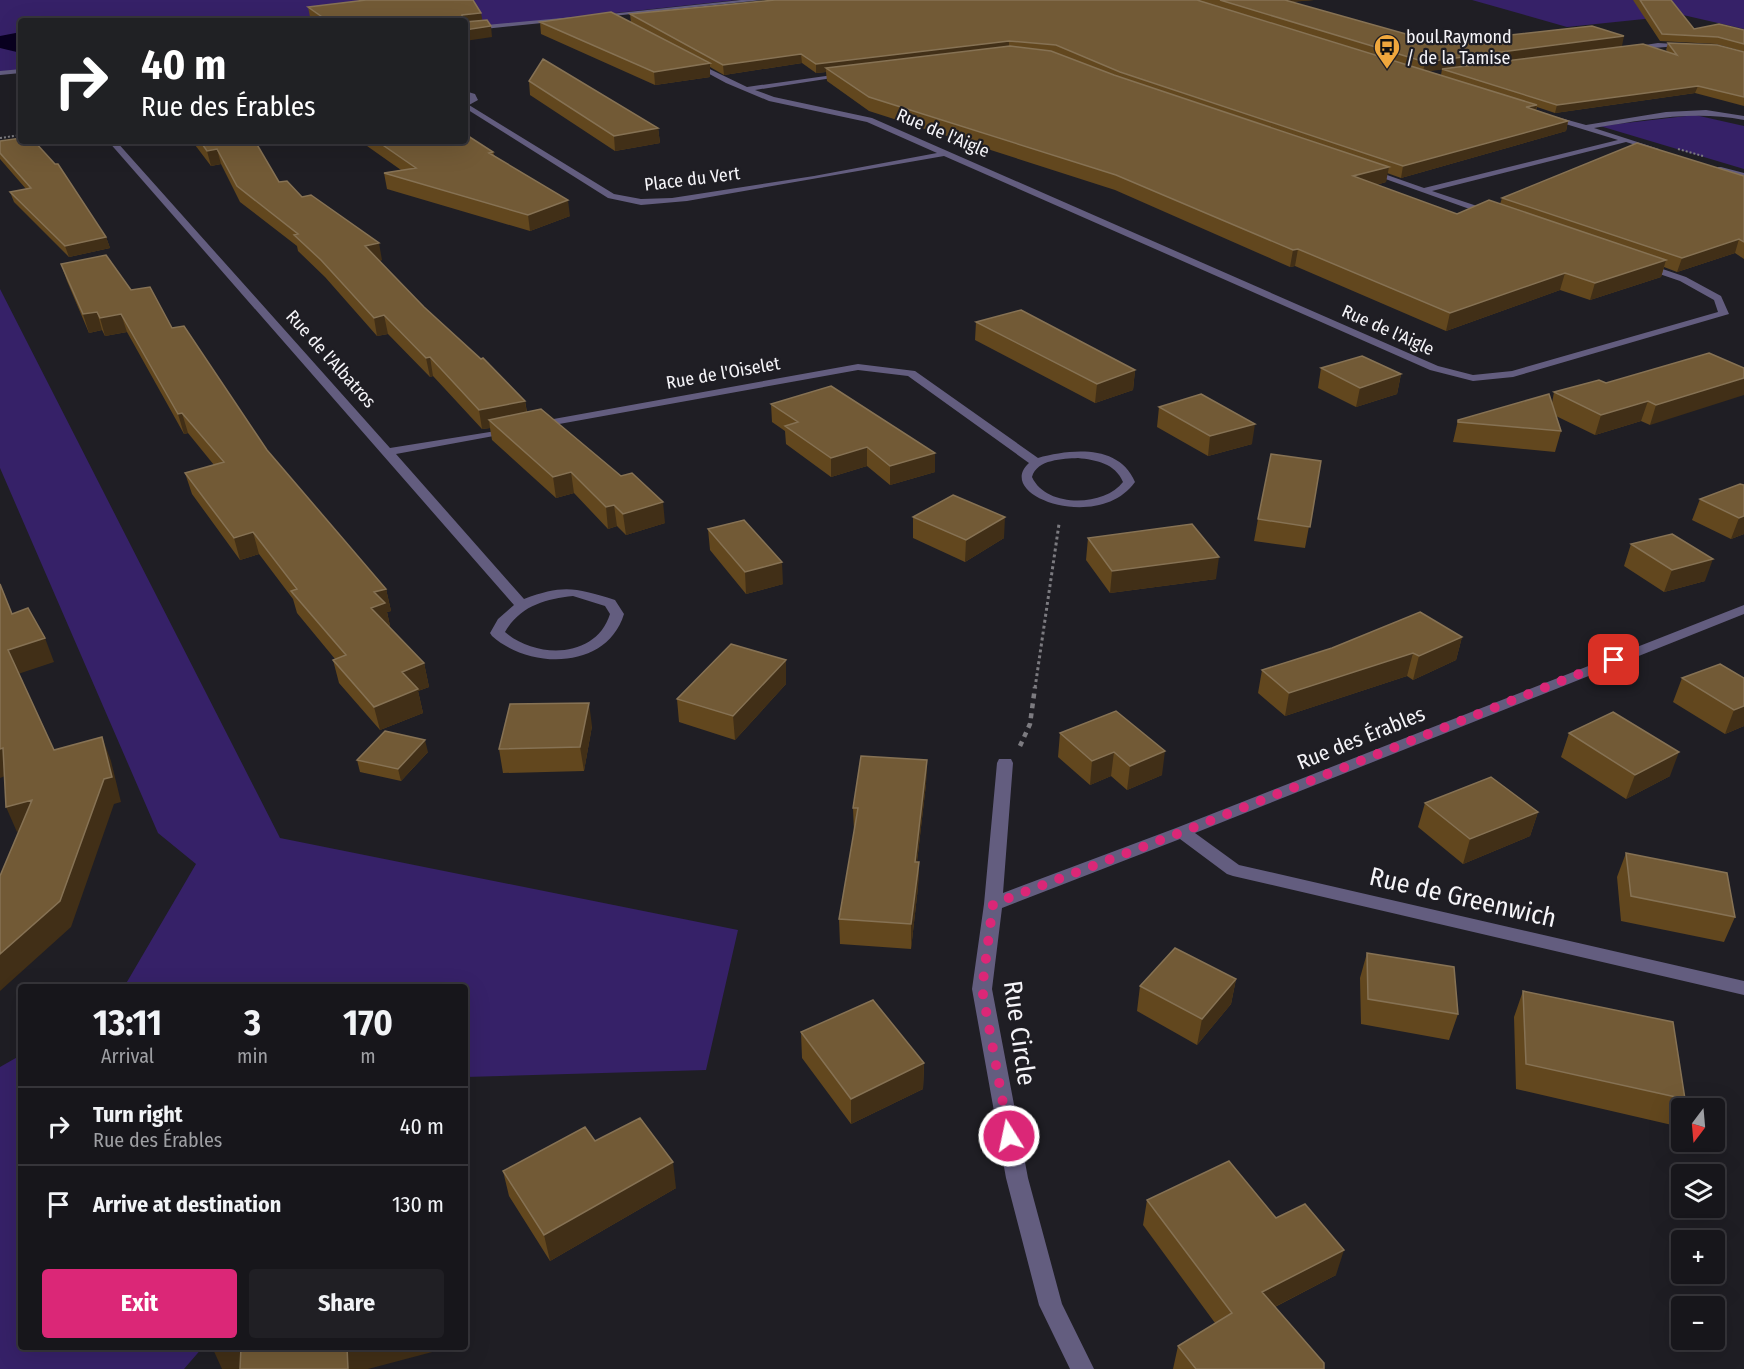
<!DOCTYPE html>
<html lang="en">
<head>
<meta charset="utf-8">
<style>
  body { margin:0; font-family:"Fira Sans Condensed",sans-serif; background:#201f24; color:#f1f3f6; height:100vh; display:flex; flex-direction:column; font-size:22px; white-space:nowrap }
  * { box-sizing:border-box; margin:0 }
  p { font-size:20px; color:#9e9fa3 }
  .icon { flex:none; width:33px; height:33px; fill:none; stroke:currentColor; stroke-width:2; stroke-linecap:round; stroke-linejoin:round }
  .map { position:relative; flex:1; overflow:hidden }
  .sheet { position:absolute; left:18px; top:984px; width:450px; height:366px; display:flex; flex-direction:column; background:#17161b; border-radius:6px; box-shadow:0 6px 24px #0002,0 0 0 2px #36353a }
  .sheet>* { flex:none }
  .top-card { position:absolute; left:18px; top:18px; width:450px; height:126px; border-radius:6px; box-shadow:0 6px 24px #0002,0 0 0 2px #36353a; background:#202124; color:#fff; overflow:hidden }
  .needle { width:39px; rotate:196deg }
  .controls { position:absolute; left:1671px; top:1098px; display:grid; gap:12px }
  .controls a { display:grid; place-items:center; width:54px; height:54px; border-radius:6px; background:#17161b; box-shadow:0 6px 24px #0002,0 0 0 2px #36353a; font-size:30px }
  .pin { position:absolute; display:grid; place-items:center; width:51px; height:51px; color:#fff; margin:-26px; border-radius:12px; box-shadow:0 3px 9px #0006 }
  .me { position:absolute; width:66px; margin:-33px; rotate:350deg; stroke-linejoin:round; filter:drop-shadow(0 0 4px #0008) }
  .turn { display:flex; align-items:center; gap:21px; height:126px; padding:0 24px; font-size:27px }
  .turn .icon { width:78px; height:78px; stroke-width:2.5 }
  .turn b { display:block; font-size:42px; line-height:51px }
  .eta { display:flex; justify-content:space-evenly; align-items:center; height:102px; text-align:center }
  .eta b { font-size:36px; font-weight:700; line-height:42px }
  .button { display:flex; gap:12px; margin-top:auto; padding:12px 24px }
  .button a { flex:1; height:69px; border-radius:6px; background:#db2777; color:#fff; font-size:24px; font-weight:700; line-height:69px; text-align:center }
  .button a+a { background:#201f24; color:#f1f3f6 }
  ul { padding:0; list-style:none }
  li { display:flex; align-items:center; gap:18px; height:78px; padding:0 24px; border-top:2px solid #36353a }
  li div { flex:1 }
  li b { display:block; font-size:22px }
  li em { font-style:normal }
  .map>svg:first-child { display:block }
  .green { fill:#362168 }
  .water { fill:#090020 }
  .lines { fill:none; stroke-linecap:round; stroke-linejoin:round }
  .path-far2 { stroke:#7c7b80; stroke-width:2; stroke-dasharray:2 2; stroke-linecap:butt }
  .path-far1 { stroke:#7c7b80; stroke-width:3; stroke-dasharray:3 3; stroke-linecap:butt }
  .path { stroke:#7c7b80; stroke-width:4.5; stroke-dasharray:5 5; stroke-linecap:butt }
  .minor { fill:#635d7f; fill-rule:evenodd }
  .wall { fill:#62471e }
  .shaded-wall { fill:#412f17 }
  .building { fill:#725a36; stroke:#867254; stroke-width:1.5 }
  .route { stroke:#db2777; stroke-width:10; stroke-dasharray:0 18 }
  .labels { text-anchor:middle; stroke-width:4.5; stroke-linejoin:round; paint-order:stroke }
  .far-poi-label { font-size:18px; fill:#f5f4f8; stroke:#1f1e24; text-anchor:start }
  .far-street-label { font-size:18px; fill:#f5f4f8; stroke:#1f1e24 }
  .street-label { font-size:21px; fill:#f5f4f8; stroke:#1f1e24 }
  .near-street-label { font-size:26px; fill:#f5f4f8; stroke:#1f1e24 }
</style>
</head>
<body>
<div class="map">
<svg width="1744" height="1369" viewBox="0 0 1744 1369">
  <rect width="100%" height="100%" fill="#1f1e24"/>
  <path class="green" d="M0 0H737L465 29V21H21V72L0 74Z
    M1472 0H1744V29L1683 15 1567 27Z
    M1695 115 1744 126V169L1600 126Z
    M0 289 280 838 738 930 706 1070 465 1077V987H124L196 864 158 833 0 468Z
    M21 1055V1347H203L184 1369H0V1067Z"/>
  <path class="water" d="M21 32V53L0 48V36Z"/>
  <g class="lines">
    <path class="path-far2" d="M0 138 21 135
      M1678 149 1703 156"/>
    <path class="path-far1" d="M1035 688 1059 524"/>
    <path class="path" d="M1020 746 1030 724 1035 687"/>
    <path class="minor" d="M741 0H762L594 18 591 16Z
      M573 17 571 20 465 31V27Z
      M1658 43 1691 45 1628 50 1625 48Z
      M693 61 747 87 847 73 845 76 755 90 774 97 872 118 1438 366 1473 375 1512 371 1718 312 1714 300 1680 281 1642 268 1640 266 1645 263 1686 277 1721 296 1729 314 1513 377 1473 381 1430 370 944 156 687 201 641 205 608 198 465 108V101L470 99 465 96V91L475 94 478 100 469 105 614 194 641 199 672 198 814 176 937 153 867 122 769 101 726 83 691 64Z
      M21 69V73L0 75V71Z
      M1706 110 1744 116V120C1693 110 1644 120 1594 128L1659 149 1655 151 1626 142 1432 191 1495 212V216L1492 217 1363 171 1370 169 1424 188 1618 140 1546 118V114L1586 125 1666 112Z
      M108 141H116L390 448 514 428 516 430 510 433 396 454 524 599C564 584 576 588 615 600L624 614C607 670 530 670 492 636L490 633 498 619 514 605ZM573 596 605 606 610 614C596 659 536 659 505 632 520 606 545 599 573 596Z
      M1721 167 1744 173V178L1718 171V167Z
      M858 364 915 371 1038 458C1071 449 1119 444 1135 482 1099 533 993 496 1029 463L908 376 858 370 537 428 531 425 537 422ZM1078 458C1096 460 1115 463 1123 482 1104 507 1046 508 1032 477 1037 459 1063 459 1078 458Z
      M1744 605V614L1195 833 1239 865 1744 981V995L1233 876 1227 874 1180 839 1002 908 992 989 1028 1178 1062 1304 1094 1369H1070L1039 1305 1006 1178 972 989 984 904 997 763 999 759H1011L1013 763 1003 893 1176 828Z"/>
  </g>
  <path class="wall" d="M775 0H1314L1290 2 1438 43 1622 46 1427 71 1441 75 1442 69 1668 52 1666 50 1668 43 1742 51 1716 44 1660 41 1633 0H1671L1694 29 1744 30V106L1695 93 1555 113 1537 107 1536 110 1568 121 1566 131 1401 178 1387 173 1386 182 1376 185 1457 214 1500 204 1502 198 1744 176V259L1735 253 1677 272 1664 267 1661 277 1590 300 1560 290 1446 331 1295 266 1290 267 1115 190 869 111 827 81 826 72 816 73 802 63 724 75 710 67V77L655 85 541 34 540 22 631 23 630 14Z
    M308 7 483 21 492 37 465 21H315L310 17Z
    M529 81 658 128 660 143 615 151 530 95Z
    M0 141 106 237 110 248 69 257 14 202 10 192 26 189 0 159Z
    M192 141H255L279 182 302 197 382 260 379 261 424 307 525 401 527 412 665 523 626 535 617 526 608 529 574 493 556 498 492 440 490 428 482 429 433 376 430 377 388 334 377 336 325 277 298 251 297 246 240 202 221 164 211 166Z
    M360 141H465L493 152 494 155 570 216 530 231 387 189 384 173 401 170Z
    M61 264 131 290 172 328 267 450 386 589 391 611 387 612 390 626H388L424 663 429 687 418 691 423 713 380 730 339 683 333 660 335 659 297 613 293 599 259 554 240 560 192 494 185 473 214 465 188 433 184 434 127 332 105 336 102 330 89 333 67 281Z
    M976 322 1135 370 1133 390 1095 403 975 340Z
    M1709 353 1650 425 1641 421 1595 435 1556 416 1561 431 1555 452 1453 442 1458 420 1552 403 1554 392 1606 383Z
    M1321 368 1401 374 1397 394 1356 407 1318 388Z
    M771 404 935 472 890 485 867 466 831 477 786 444 785 431 772 422Z
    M1159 407 1252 444 1208 456 1157 427Z
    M1321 461 1305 548 1254 541 1258 519Z
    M1744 485V534L1731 539 1692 520 1700 499Z
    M913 517 1004 538 965 562 913 538Z
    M708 529 783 584 746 594 710 550Z
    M1088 538 1216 579 1110 593 1086 560Z
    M1631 544 1705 581 1664 592 1624 566Z
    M1462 637 1456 660 1413 680 1407 676 1285 716 1258 693 1262 670Z
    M1720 664 1744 726 1725 734 1673 702 1682 678Z
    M786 684 735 740 679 722 677 699Z
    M1116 711 1162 775 1127 790 1111 776 1090 785 1058 757 1060 733Z
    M592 726 584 771 503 773 499 749Z
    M1569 733 1670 776 1626 799 1561 757Z
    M428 752 401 781 360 772 357 760Z
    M927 760 926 784 917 862H919L918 887 911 949 840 944 839 919 854 832 853 808Z
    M1425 803 1538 812 1530 836 1463 864 1418 827Z
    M1626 853 1735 917 1724 942 1621 921 1617 877Z
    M1367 953 1458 1014 1449 1040 1361 1024 1360 978Z
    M1236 979 1231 1004 1197 1045 1137 1011 1140 986Z
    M1523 991 1685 1099 1672 1125 1516 1089 1514 1017Z
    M801 1032 924 1063 923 1089 851 1124 802 1058Z
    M595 1141 676 1188 550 1261 509 1196 503 1171Z
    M1147 1200 1276 1218 1336 1275 1275 1307 1324 1369H1173L1178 1346 1215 1323 1143 1225Z"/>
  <path class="shaded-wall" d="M1265 0H1314L1264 3Z
    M481 13 483 23 465 25V21H462V15Z
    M491 26 492 37 465 41V30Z
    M1624 36 1622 46 1423 72 1425 62Z
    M1009 41V51L826 68V72L816 73V64Z
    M801 54 802 63 724 75 723 65Z
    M710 63V77L655 85 654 72Z
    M1698 86 1695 93 1555 113 1557 105Z
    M1537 105 1534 116 1526 107Z
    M1568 121 1566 131 1401 178 1403 166Z
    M658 128 660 143 615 151 614 136Z
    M217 149 221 164 211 166 207 151Z
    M1389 167 1386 182 1350 192 1353 176Z
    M568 200 570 216 530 231 528 215Z
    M106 237 110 248 69 257 65 246Z
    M1739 239 1735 253 1677 272 1682 258Z
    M379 243 382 260 368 263 365 246Z
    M1298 249 1295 266 1290 267 1293 250Z
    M1666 260 1661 277 1590 300 1595 283Z
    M1565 273 1560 290 1446 331 1450 313Z
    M97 312 102 330 89 333 83 314Z
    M121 314 127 332 105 336 100 318Z
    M384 315 388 334 377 336 374 318Z
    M430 357 433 376 430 377 426 358Z
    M1135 370 1133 390 1095 403 1097 384Z
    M1401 374 1397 394 1356 407 1360 388Z
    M1744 378V395L1650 425 1656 405Z
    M525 401 528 421 489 420 490 428 482 429 479 410Z
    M1648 401 1641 421 1595 435 1601 415Z
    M182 413 188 433 184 434 178 414Z
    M1255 424 1252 444 1208 456 1210 436Z
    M867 447V466L831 477V458Z
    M935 453V472L890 485V466Z
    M571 472 574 493 556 498 553 477Z
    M663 502 665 523 626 535 623 514Z
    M614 505 617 526 608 529 606 507Z
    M1744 516V534L1731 539 1739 518Z
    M1005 517 1004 538 965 562 966 540Z
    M253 532 259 554 240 560 234 538Z
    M1219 557 1216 579 1110 593 1112 571Z
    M1713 559 1705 581 1664 592 1672 570Z
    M782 562 783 584 746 594 745 572Z
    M386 589 391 611 387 612 390 626 376 630 371 608 374 592Z
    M1462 637 1456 660 1413 680 1419 656Z
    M45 638 54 662 18 674 8 650Z
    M1413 653 1407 676 1285 716 1289 693Z
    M786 660V684L735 740 733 716Z
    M424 663 429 687 418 691 423 713 380 730 374 707 402 672Z
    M589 703 592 726 584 771 580 747Z
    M1744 706V726L1725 734 1734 710Z
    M102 737 111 761 121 802 114 804 71 927 0 991V954L104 779Z
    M425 740 428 752 401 781 398 769Z
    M3 748 13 773 0 778V749Z
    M1165 751 1162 775 1127 790 1130 766Z
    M1114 752 1111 776 1090 785 1092 761Z
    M1679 752 1670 776 1626 799 1635 775Z
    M927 760 926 784 914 887 915 862Z
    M32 800 42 825 17 832 6 807Z
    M1538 812 1530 836 1463 864 1470 839Z
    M919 862 918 887 911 949V924Z
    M1236 979 1231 1004 1197 1045 1202 1019Z
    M924 1063 923 1089 851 1124V1099Z
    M673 1162 676 1188 550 1261 544 1235Z
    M1344 1250 1336 1275 1255 1317 1262 1292Z
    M212 1347H246L256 1369H222Z
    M347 1347H435L436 1351 368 1369H348Z"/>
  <path class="building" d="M366 0H473L481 13 462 15V21H328L308 7Z
    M775 0H1197L1537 105 1526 107 1568 121 1403 166 1120 72 1056 45 1009 41 816 64 801 54 723 65 630 14Z
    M1220 0H1285L1438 43 1592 26 1624 36 1425 62Z
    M1640 0H1671L1694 29 1719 24 1744 30V44L1718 37 1662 34Z
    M611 12 710 63 654 72 540 22Z
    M487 20 491 26 465 30V22Z
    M1668 43 1717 45 1744 52V97L1698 86 1557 105 1442 69 1643 44 1677 55Z
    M1010 46 1051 51 1114 75 1389 167 1353 176 1457 214 1489 200 1666 260 1595 283 1565 273 1450 313 1298 249 1293 250 1116 175 869 97 826 68Z
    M543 59 658 128 614 136 529 81Z
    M465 134 493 152 489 153 568 200 528 215 384 173 416 168 377 141H465Z
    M21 138V141H34L55 164H58L106 237 65 246 10 192 31 188 0 153V141Z
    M200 141H255L279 182 287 181 302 197 311 195 379 243 365 246 424 307 481 359 483 358 525 401 479 410 430 357 426 358 384 315 374 318 321 260 294 235 298 234 237 186 217 149 207 151Z
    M1637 143 1744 176V242L1739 239 1682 258 1502 198Z
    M106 255 131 290 150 287 172 328 184 326 267 450 386 589 374 592 385 603 371 608 424 663 402 672 418 689 374 707 333 660 346 655 291 591 297 589 253 532 234 538 185 473 224 462 182 413 178 414 121 314 100 318 97 312 83 314 61 264Z
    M1021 310 1135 370 1097 384 976 322Z
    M1709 353 1744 368V378L1656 405 1648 401 1601 415 1554 392 1599 380 1606 383Z
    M1362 356 1401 374 1360 388 1321 368Z
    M831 386 935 453 890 466 867 447 831 458 785 426 798 422 771 404Z
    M1201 394 1255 424 1210 436 1159 407Z
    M1549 394 1561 431 1458 422V420Z
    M541 409 621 476 632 473 663 502 623 514 614 505 606 507 571 472 553 477 489 420Z
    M1271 454 1321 461 1310 527 1258 519Z
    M1740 484 1744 485V516L1739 518 1700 499Z
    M953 495 1005 517 966 540 913 517Z
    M744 520 782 562 745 572 708 529Z
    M1192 524 1219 557 1112 571 1088 538Z
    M1672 534 1713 559 1672 570 1631 544Z
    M0 584 12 614 28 608 45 638 8 650 54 750 102 737 112 777 104 779 60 901 0 954V876L32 800 6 807 3 748 0 749Z
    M1420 612 1462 637 1419 656 1413 653 1289 693 1262 670 1332 648Z
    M731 644 786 660 733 716 677 699Z
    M1720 664 1744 678V706L1734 710 1682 678Z
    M589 703 580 747 499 749 510 704Z
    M1116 711 1165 751 1130 766 1114 752 1092 761 1060 733Z
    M1613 712 1679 752 1635 775 1569 733Z
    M385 731 425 740 398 769 357 760Z
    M861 756 927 760 915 862H919L911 924 839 919 858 808H853Z
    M1491 777 1538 812 1470 839 1425 803Z
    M1626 853 1727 873 1735 917 1631 896Z
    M1175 948 1236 979 1202 1019 1140 986Z
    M1367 953 1454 967 1458 1014 1368 999Z
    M1523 991 1673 1022 1685 1099 1526 1064Z
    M873 1000 924 1063 851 1099 801 1032Z
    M640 1118 673 1162 544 1235 503 1171 585 1127 595 1141Z
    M1229 1161 1276 1218 1305 1204 1344 1250 1262 1292 1324 1363V1369H1196L1178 1346 1232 1313 1147 1200Z
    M241 1347H347L348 1369H240Z"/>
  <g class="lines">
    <path class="route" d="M1009 1136 982 989 993 904 1182 832 1614 660"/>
  </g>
  <defs>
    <g id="bus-pin" transform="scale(1.35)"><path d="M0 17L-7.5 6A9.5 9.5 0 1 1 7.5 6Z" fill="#efa73d" stroke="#1f1e24"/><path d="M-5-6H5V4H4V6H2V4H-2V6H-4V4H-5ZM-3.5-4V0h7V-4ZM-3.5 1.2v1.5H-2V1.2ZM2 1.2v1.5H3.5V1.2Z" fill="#111"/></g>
  </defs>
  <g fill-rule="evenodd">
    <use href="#bus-pin" x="1387" y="47"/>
  </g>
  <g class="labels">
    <g class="far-poi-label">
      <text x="1406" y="43">boul.Raymond<tspan x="1406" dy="21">/ de la Tamise</tspan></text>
    </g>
    <g class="far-street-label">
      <text transform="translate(943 133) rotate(23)" y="6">Rue de l'Aigle</text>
      <text transform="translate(692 179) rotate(-7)" y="6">Place du Vert</text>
      <text transform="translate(1388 330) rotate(24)" y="6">Rue de l'Aigle</text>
      <text transform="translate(331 359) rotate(48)" y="6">Rue de l'Albatros</text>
      <text transform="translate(723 373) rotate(-10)" y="6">Rue de l'Oiselet</text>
    </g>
    <g class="street-label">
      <text transform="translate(1361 738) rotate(-22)" y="7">Rue des Érables</text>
    </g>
    <g class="near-street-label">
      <text transform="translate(1463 897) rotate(13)" y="9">Rue de Greenwich</text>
      <text transform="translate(1020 1033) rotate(82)" y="9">Rue Circle</text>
    </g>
  </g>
</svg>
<div class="controls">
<a><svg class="needle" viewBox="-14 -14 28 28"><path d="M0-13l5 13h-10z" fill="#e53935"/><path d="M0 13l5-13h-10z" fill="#9e9fa3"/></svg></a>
<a><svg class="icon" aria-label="layers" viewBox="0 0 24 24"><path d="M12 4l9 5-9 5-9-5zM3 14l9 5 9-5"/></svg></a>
<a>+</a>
<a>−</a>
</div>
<div class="pin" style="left:1614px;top:660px;background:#d93025"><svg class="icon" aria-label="arrive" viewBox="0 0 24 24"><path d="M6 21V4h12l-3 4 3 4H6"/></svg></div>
<svg class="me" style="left:1009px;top:1136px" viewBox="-20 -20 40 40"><circle r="17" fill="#db2777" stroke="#fff" stroke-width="3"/><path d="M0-11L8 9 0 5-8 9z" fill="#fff"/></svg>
<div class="top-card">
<div class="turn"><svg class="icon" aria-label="right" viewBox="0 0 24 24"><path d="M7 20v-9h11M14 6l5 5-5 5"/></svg><div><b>40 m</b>Rue des Érables</div></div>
</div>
<section class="sheet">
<div class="eta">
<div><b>13:11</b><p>Arrival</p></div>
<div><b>3</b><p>min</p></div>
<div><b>170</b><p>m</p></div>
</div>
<ul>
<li><svg class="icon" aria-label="right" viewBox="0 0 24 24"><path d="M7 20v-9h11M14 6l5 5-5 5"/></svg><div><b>Turn right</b><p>Rue des Érables</p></div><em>40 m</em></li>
<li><svg class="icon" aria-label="arrive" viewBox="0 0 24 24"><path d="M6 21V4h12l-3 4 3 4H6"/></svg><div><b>Arrive at destination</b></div><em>130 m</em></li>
</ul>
<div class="button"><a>Exit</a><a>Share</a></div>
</section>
</div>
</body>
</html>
